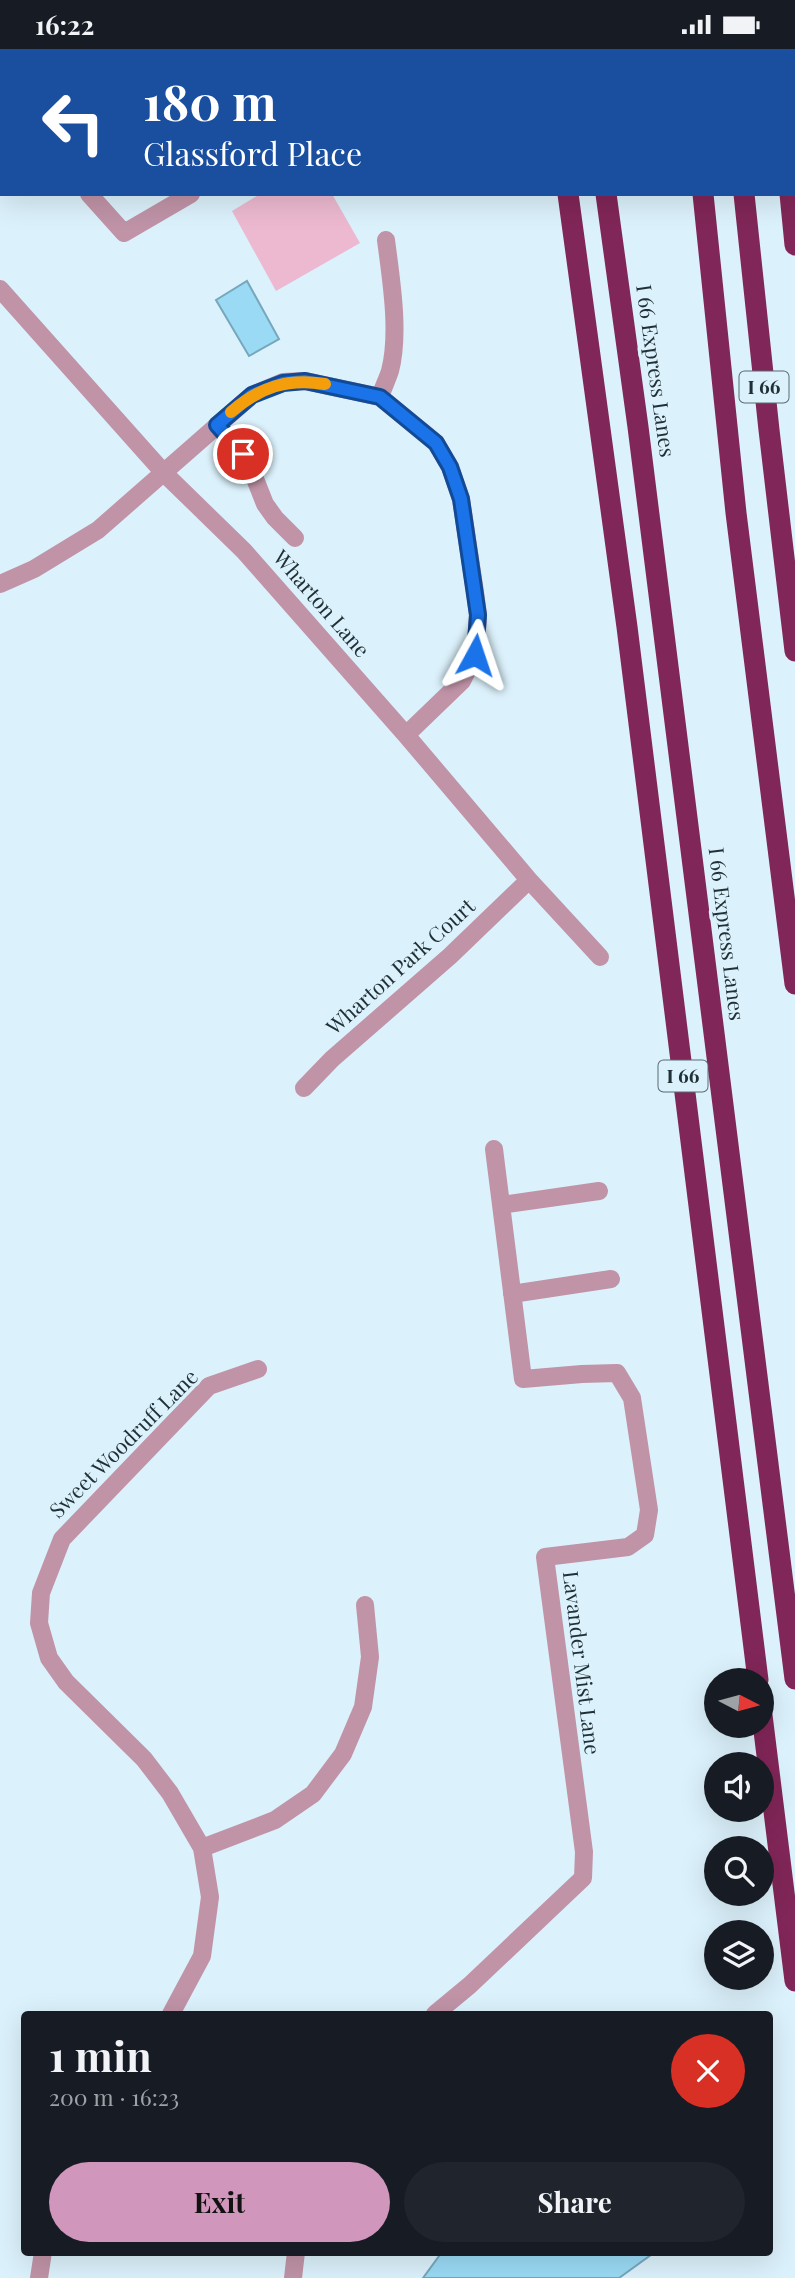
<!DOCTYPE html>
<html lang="en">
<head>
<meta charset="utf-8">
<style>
  body { margin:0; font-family:"Playfair Display",serif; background:#20242c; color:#f1f3f6; height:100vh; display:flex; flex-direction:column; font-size:26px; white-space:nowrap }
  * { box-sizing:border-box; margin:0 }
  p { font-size:23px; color:#9ea1a6 }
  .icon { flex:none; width:38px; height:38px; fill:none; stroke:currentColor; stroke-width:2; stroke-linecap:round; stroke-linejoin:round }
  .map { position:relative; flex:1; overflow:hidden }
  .panel { position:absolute; left:21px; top:1962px; width:752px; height:245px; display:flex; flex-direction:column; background:#171b24; border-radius:7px; box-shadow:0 7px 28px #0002 }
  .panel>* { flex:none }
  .banner { position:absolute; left:0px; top:0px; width:796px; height:147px; box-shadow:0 7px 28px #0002; background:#1a4fa0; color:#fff; overflow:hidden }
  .needle { width:46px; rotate:96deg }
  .fabs { position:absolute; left:704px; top:1619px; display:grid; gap:14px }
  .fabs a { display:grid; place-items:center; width:70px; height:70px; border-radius:50%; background:#171b24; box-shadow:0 7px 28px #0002; font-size:35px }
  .pin { position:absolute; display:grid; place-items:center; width:60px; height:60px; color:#fff; margin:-30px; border:4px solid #fff; border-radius:50%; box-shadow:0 2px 7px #0007 }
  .me { position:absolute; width:77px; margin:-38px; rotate:5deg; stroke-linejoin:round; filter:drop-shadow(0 0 5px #0008) }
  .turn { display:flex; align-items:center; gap:24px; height:147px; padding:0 28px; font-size:32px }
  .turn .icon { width:91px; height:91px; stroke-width:2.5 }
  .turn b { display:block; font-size:49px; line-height:60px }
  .round { display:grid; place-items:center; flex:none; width:74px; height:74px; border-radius:37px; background:#20242c }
  .summary { display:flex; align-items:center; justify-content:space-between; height:119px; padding:0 28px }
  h1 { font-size:42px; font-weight:700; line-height:52px }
  .button { display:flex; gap:14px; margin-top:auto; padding:14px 28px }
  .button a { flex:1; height:80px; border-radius:42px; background:#d096bb; color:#111; font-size:28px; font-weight:700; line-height:80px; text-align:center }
  .button a+a { background:#20242c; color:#f1f3f6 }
  .status { display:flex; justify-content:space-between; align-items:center; height:49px; padding:0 35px; background:#171b24; direction:ltr }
  .status svg { height:19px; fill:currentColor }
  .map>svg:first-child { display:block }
  .green { fill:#ecb9d0 }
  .water { fill:#9adaf5; stroke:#76a7bc; stroke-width:2 }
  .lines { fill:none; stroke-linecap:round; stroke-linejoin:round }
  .minor { stroke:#c093a7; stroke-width:18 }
  .highway { stroke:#802658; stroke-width:21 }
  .route-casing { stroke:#114b97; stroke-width:18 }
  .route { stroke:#1a73e8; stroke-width:12 }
  .slow { stroke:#f59e0b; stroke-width:12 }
  .labels { text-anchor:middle; stroke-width:7; stroke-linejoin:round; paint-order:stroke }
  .shield { fill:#dbf1fb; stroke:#596a71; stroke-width:2 }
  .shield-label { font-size:19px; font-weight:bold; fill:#213036 }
  .street-label { font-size:21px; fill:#213036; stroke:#dbf1fb }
</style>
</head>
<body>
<div class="status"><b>16:22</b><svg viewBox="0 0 49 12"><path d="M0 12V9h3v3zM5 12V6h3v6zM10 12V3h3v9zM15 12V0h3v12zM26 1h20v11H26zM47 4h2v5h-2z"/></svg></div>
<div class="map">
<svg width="795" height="2229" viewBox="0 0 795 2229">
  <rect width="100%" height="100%" fill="#dbf1fb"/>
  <path class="green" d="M260 145H332L360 194 276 242 232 162Z"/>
  <path class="water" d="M247 232 279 290 249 307 216 251Z
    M442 2203H655L619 2229H423Z"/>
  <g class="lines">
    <path class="minor" d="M376 0 377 2
      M67 2 69 0
      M0 61 2 59
      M89 145 124 184 191 145
      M0 240 164 424 244 502 406 686 529 831 600 908
      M380 348C383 339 387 331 390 322 400 284 391 230 386 191
      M217 376 248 412 265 455 275 469 295 489
      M0 535 34 520 98 481 252 346 283 333 305 332 380 348 436 394 450 418 461 450 475 543 478 566 475 606 462 632 406 686
      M304 1039 332 1010 450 907 529 831
      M501 1156 599 1142
      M512 1245 611 1230
      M202 1799 275 1771 313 1745 343 1705 363 1658 370 1608 365 1556
      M171 1965 202 1907 210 1848 202 1799 170 1744 144 1710 66 1633 49 1609 39 1574 41 1544 62 1490 209 1337 258 1320
      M435 1965 470 1936 583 1829 584 1803 545 1508 628 1498 645 1486 649 1461 632 1349 617 1324 582 1325 523 1330 494 1100
      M39 2229 43 2203
      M293 2229 296 2203"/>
    <path class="highway" d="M545 0V2
      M583 0V2
      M600 0V2
      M690 0V2
      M731 0V2
      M776 0V2
      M568 145 627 578 758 1631
      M606 145 638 378 795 1630
      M703 145 736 464 795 935
      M744 145 769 381 795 602
      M790 145 795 196
      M761 1658 795 1932"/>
  </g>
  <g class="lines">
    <g class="route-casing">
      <path id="route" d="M243 405 217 376 252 346 283 334 305 332 380 348 436 394 450 418 461 450 478 566 475 606"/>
    </g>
    <use href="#route" class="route"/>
    <path class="slow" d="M231 363C260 338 287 329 325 335"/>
  </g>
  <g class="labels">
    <g class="shield">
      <rect x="739.5" y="322.5" width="49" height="31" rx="5"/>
      <rect x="658.5" y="1011.5" width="49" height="31" rx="5"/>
    </g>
    <g class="shield-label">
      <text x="764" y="345">I 66</text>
      <text x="683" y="1034">I 66</text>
    </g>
    <g class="street-label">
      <text transform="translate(655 322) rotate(82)" y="7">I 66 Express Lanes</text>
      <text transform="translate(321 555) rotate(49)" y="7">Wharton Lane</text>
      <text transform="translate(726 885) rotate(83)" y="7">I 66 Express Lanes</text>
      <text transform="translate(401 918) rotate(-42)" y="7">Wharton Park Court</text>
      <text transform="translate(124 1395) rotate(-45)" y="7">Sweet Woodruff Lane</text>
      <text transform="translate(581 1614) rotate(83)" y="7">Lavander Mist Lane</text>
    </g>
  </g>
</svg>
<div class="fabs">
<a><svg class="needle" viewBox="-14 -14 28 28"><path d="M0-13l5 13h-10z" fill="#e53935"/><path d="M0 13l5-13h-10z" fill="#9ea1a6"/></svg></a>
<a><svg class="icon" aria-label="sound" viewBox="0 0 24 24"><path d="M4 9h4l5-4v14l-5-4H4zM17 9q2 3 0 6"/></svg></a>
<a><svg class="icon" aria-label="search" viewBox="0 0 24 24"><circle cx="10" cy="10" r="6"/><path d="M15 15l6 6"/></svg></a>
<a><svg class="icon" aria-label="layers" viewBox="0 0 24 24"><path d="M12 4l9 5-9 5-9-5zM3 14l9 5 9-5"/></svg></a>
</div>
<div class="pin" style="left:243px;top:405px;background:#d93025"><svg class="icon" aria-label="arrive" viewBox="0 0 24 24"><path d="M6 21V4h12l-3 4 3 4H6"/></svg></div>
<svg class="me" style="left:475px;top:606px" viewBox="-20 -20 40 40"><path d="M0-17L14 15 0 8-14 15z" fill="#1a73e8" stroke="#fff" stroke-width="4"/></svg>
<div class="banner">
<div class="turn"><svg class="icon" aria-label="left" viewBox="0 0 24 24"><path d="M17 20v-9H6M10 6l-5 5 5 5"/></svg><div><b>180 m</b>Glassford Place</div></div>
</div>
<section class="panel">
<div class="summary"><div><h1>1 min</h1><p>200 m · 16:23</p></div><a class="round" style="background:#d93025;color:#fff"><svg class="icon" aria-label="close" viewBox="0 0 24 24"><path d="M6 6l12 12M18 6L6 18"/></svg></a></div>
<div class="button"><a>Exit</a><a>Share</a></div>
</section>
</div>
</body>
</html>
